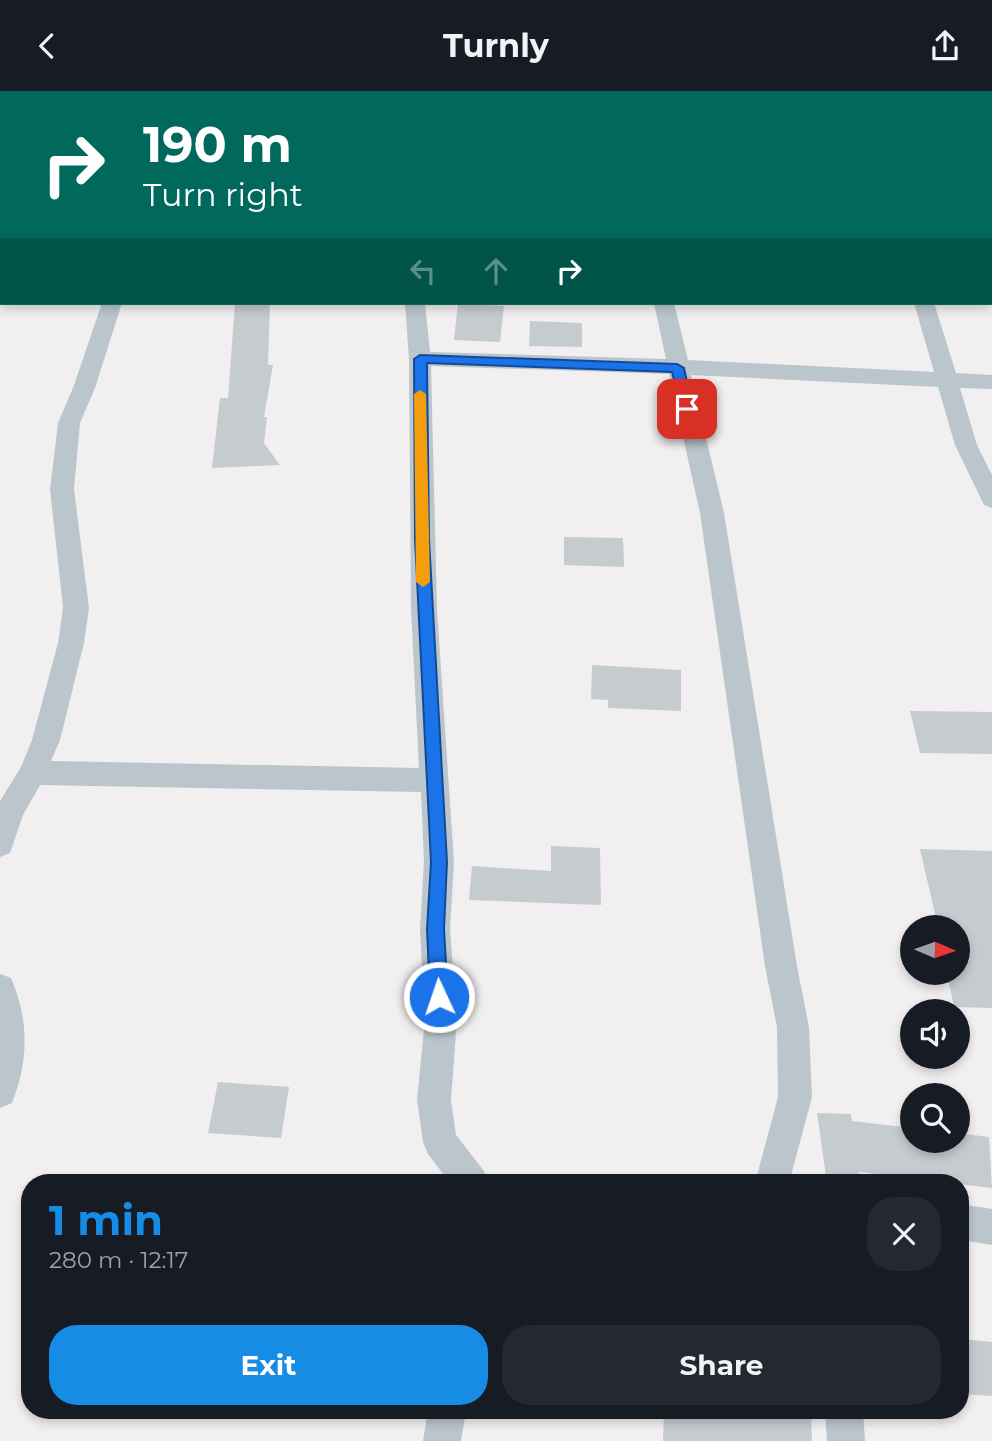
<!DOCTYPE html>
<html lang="en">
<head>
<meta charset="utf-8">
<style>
  body { margin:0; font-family:Montserrat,sans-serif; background:#242831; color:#f1f3f6; height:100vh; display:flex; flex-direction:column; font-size:26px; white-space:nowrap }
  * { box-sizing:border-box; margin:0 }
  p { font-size:23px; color:#9ea1a6 }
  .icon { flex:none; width:38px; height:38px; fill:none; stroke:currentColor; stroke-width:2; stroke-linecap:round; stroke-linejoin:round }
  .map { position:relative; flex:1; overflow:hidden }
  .drawer { position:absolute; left:21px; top:1083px; width:948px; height:245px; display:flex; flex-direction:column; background:#171b24; border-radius:28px; box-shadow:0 4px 10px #0003 }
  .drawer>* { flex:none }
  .hud { position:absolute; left:0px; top:0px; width:992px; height:214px; box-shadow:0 4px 10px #0003; background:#00695c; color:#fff; overflow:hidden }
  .needle { width:46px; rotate:92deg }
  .controls { position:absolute; left:900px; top:824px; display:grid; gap:14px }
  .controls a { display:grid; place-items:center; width:70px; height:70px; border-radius:50%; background:#171b24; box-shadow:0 4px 10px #0003; font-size:35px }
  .pin { position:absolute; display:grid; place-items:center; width:60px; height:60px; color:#fff; margin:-30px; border-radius:14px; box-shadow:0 4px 10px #0006 }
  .me { position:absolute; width:77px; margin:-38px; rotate:357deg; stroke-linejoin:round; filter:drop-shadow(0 0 5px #0008) }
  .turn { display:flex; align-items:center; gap:24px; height:147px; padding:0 28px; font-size:32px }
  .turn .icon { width:91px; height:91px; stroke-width:2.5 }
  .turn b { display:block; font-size:49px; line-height:60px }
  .lanes { display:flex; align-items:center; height:66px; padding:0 28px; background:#0003; justify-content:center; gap:35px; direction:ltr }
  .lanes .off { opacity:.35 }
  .round { display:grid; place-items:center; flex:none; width:74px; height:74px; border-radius:28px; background:#242831 }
  .headline { display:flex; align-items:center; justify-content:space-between; height:119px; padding:0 28px }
  h1 { font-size:42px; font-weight:700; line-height:52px; color:#178ce5 }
  .primary-button { display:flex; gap:14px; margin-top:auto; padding:14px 28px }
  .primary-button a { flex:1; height:80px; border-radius:28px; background:#178ce5; color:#fff; font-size:28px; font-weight:700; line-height:80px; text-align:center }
  .primary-button a+a { background:#242831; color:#f1f3f6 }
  header { display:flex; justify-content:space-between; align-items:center; height:91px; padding:0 28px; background:#171b24; font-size:32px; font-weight:700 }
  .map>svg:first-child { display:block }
  .building { fill:#c6cbcf }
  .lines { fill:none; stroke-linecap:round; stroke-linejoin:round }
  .minor { fill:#bbc6cc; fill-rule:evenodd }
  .route { fill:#1a73e8; stroke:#114b97; stroke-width:2 }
  .slow { fill:#f59e0b }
</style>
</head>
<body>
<header><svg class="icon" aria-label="back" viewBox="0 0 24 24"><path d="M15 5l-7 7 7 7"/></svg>Turnly<svg class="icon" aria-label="share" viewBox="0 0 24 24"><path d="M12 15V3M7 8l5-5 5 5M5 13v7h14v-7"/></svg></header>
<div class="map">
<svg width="992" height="1350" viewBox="0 0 992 1350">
  <rect width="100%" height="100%" fill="#f2eff0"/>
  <path class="building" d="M235 212H270L268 274H273L264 326H267L264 352 280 374 212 377 220 307H228Z
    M458 213 504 215 500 251 454 249Z
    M530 230 582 232V256L529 255Z
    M564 446 623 447 624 476 564 474Z
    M592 574 681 579V620L608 617V609L591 608Z
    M910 620 992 621V663L920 662Z
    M551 755 600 757 601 814 469 809 472 775 551 780Z
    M920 758 992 760V917L954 916 947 882H957V836H938Z
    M218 991 289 996 281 1047 208 1042Z
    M817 1022 851 1023 852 1030 912 1037V1050H957V1042L989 1046 992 1097 859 1081 861 1092H827Z
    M961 1248 992 1251V1305L961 1303Z
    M664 1320H811L812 1350H663Z"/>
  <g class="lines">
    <path class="minor" d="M160 0H178V2H160Z
      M404 0H422V2H404Z
      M619 0H637V2H619Z
      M807 0H825V2H808Z
      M990 141H992V153H990Z
      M102 212H122L95 297 80 332 74 398 89 517 84 552 60 649 51 670 419 677 411 518 409 268 405 212H425L430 261 666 268 654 212H674L688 269 934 281 914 212H934L956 282 992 284V298L960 297 977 354 992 384V417L984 414 955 354 938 296 691 284 724 422 797 875 809 936 812 1006 789 1092H755L778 1006 777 936 765 875 700 422 669 283 431 275 437 518 454 771 450 838 457 928 451 1009 456 1044 484 1080 489 1092H450L428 1063 423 1051 417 1009 425 928 420 838 424 771 421 701 40 694 23 724 10 762 0 766V710L21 676 32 649 58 552 63 517 50 398 58 332 73 297Z
      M0 883 11 887C29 929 29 969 12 1012L0 1017Z
      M961 1113 992 1118V1154L961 1149Z
      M428 1320H466L461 1350H423Z
      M825 1320H863L865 1350H827Z"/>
  </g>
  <path class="route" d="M420 264 677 273 684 277 693 318 687 322 681 318 672 281 427 272 429 448 447 771 444 838 448 906 446 912 439 915 433 912 430 906 427 838 431 771 415 448 414 268Z"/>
  <path class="slow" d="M420 299 426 303 430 491 423 496 416 491 414 303Z"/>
</svg>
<div class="controls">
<a><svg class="needle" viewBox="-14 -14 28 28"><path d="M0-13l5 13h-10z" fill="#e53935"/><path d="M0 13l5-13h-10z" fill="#9ea1a6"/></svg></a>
<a><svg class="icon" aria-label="sound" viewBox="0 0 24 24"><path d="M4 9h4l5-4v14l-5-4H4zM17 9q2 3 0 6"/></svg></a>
<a><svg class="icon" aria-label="search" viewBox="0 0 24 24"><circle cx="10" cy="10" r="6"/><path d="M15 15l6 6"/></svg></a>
</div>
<div class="pin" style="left:687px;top:318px;background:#d93025"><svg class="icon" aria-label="arrive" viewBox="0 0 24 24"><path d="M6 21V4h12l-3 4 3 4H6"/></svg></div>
<svg class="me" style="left:439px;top:906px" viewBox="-20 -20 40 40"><circle r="17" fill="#1a73e8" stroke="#fff" stroke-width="3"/><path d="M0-11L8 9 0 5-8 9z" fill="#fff"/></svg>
<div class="hud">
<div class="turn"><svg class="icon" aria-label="right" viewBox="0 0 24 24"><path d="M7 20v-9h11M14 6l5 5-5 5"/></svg><div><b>190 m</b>Turn right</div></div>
<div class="lanes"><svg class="icon off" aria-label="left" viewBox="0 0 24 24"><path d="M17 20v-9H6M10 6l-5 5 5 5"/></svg><svg class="icon off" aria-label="ahead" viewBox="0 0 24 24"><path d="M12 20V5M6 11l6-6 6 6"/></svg><svg class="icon" aria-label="right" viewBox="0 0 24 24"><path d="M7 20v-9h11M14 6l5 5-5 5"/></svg></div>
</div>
<section class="drawer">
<div class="headline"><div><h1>1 min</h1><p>280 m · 12:17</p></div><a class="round"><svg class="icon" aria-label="close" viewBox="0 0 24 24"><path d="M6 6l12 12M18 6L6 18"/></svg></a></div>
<div class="primary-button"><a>Exit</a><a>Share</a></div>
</section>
</div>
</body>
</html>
